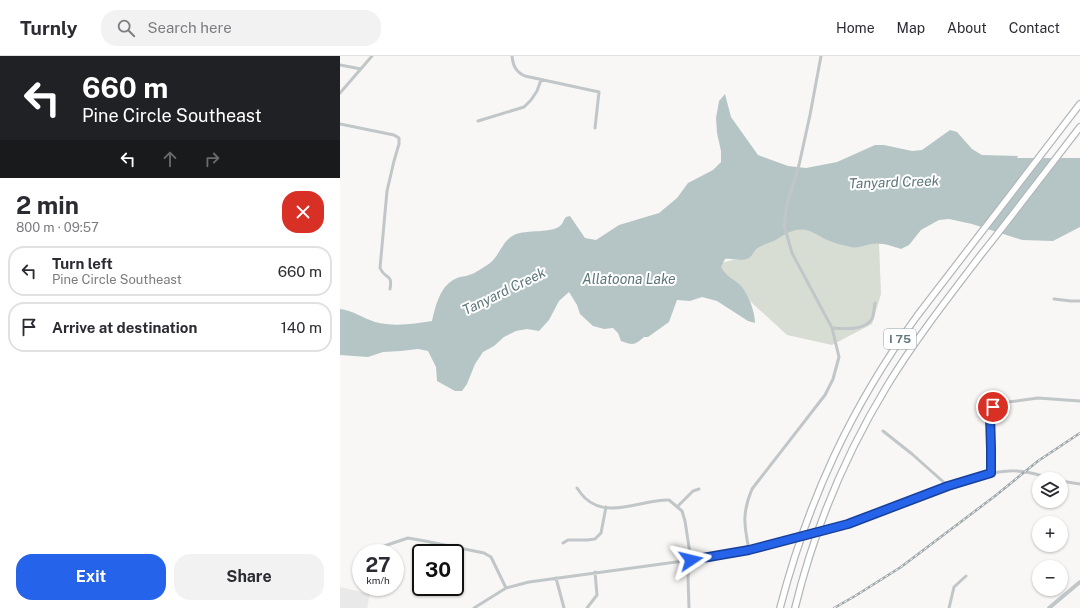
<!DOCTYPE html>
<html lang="en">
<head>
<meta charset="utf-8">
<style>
  body { margin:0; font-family:"Public Sans",sans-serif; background:#f2f2f3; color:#2b2b33; height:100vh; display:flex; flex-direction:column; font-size:15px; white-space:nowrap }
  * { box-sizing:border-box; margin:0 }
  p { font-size:13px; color:#7c7c81 }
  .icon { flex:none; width:22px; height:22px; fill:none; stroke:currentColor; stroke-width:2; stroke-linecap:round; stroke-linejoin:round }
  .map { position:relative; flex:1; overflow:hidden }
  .side { display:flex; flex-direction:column; background:#fff; width:340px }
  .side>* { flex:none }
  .top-card { background:#202124; color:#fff; overflow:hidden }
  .buttons { position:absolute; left:692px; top:416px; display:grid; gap:8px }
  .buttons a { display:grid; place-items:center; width:36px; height:36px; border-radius:50%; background:#fff; box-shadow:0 1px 3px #0004; font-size:20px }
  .speed { position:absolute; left:12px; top:488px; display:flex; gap:8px; font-size:20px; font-weight:700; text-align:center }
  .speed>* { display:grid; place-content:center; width:52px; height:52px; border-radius:50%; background:#fff; box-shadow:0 1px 3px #0004; line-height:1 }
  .speed small { font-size:10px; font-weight:400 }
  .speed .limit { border:2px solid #111; border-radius:6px; background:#fff; color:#111 }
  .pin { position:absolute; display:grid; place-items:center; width:34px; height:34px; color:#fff; margin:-17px; border:2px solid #fff; border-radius:50%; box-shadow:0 1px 4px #0007 }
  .me { position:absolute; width:44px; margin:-22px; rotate:80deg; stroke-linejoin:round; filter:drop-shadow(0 0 3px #0008) }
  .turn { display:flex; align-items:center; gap:14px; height:84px; padding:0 16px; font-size:18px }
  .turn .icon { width:52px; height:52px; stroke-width:2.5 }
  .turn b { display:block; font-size:28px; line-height:34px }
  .lanes { display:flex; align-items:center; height:38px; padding:0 16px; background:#0003; justify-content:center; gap:20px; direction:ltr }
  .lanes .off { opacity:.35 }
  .round { display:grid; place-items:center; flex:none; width:42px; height:42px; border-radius:16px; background:#f2f2f3 }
  .head { display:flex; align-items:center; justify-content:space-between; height:68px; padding:0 16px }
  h1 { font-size:24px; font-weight:700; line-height:30px }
  .primary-button { display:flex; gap:8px; margin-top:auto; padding:8px 16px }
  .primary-button a { flex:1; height:46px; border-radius:16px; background:#2563eb; color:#fff; font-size:16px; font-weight:700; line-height:46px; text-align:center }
  .primary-button a+a { background:#f2f2f3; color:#2b2b33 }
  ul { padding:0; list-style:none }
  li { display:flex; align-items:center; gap:12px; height:50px; margin:0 8px 6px; padding:0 8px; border:2px solid #e1e1e2; border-radius:16px }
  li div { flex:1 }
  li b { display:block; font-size:15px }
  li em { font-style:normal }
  header { display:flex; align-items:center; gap:24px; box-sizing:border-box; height:56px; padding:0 20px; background:#fff; border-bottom:1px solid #e1e1e2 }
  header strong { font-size:19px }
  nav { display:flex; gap:22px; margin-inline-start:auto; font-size:14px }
  .search { width:280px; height:36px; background:#f2f2f3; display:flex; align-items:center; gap:10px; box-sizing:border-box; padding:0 14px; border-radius:16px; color:#7c7c81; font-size:15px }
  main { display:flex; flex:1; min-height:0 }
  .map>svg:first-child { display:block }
  .built { fill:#e8e9e8 }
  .green { fill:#d8ddd4 }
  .water { fill:#b5c5c6 }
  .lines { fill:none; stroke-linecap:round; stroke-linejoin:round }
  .motorway-casing { stroke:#b2b7ba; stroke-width:8 }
  .minor { stroke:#c1c6c9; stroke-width:3 }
  .tertiary { stroke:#c1c6c9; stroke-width:4 }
  .motorway { stroke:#fff; stroke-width:5.5 }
  .rail-casing { stroke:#a0a9ad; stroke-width:2.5 }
  .rail { stroke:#fff; stroke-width:1; stroke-dasharray:3; stroke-linecap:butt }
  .minor-bridge { stroke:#c1c6c9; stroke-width:3 }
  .route-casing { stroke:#184099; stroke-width:10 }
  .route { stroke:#2563eb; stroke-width:7 }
  .labels { text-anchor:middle; stroke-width:4; stroke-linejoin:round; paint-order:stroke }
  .shield { fill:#fff; stroke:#92a0a6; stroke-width:1 }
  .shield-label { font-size:12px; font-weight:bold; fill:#637880 }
  .water-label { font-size:14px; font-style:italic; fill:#5e777a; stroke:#fff }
</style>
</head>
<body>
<header>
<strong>Turnly</strong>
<div class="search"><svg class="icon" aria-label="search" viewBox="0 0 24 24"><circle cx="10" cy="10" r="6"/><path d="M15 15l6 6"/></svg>Search here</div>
<nav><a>Home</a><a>Map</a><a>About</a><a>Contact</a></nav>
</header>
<main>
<section class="side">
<div class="top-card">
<div class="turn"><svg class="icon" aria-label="left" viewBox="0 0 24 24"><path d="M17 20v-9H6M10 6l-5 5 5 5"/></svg><div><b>660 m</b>Pine Circle Southeast</div></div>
<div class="lanes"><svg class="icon" aria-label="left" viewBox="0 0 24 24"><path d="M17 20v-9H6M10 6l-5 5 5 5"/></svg><svg class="icon off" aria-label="ahead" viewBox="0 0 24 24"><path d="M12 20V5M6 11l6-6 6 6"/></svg><svg class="icon off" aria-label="right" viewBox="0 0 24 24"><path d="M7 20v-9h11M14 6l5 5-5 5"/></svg></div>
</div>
<div class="head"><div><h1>2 min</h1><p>800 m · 09:57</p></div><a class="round" style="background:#d93025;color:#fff"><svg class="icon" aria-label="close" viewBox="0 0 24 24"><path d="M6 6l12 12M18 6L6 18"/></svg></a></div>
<ul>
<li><svg class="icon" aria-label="left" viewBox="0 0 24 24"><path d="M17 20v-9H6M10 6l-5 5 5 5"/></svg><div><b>Turn left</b><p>Pine Circle Southeast</p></div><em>660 m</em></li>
<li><svg class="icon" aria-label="arrive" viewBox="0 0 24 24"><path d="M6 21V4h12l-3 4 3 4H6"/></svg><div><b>Arrive at destination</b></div><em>140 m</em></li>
</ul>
<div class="primary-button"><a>Exit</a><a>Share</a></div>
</section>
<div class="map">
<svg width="740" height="552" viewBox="0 0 740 552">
  <rect width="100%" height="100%" fill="#f8f7f5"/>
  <path class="built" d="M0 531 30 538 27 552H0Z"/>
  <path class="green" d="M459 169 539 186 541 238 532 268 492 289 447 279 411 246 401 232 383 219 378 208 392 204 406 202 437 178Z"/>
  <path class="water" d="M385 38 391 61 418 99 448 110 466 112 497 106 535 89H544L572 95 582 94 610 74 617 76 632 93 642 99 678 100 677 102H740V171L713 185 682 184 632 168 609 163 599 164 581 174 569 189 561 193C552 190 541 186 531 188 524 189 519 193 511 191 504 189 496 188 490 185 478 181 470 171 456 174 447 176 441 181 434 185 428 187 422 189 417 193 414 195 412 200 409 202 402 206 392 202 385 203L381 211C387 222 395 223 402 231 409 240 415 256 415 267L408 265 377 245 362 241 350 245 337 244 329 266 308 281H304C294 290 293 289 281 285L278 277 273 272 264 273 253 270 240 258 237 249 229 236 219 245 209 264 199 275 187 273 176 275 164 281 154 290 143 296 135 308 127 328 122 335H115L97 325 96 311 88 295 78 293 61 295 43 296 28 301 0 299V253C12 254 23 262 35 266 55 271 73 268 92 265 96 249 100 229 117 222 121 220 125 221 129 219 134 218 146 210 150 207 160 199 162 185 174 179 186 173 213 178 221 169 223 167 224 163 226 161L230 160 245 182 256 184 279 169 319 157 337 142 348 127 373 114 381 106V95L377 77 376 62 379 45Z"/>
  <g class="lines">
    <g class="motorway-casing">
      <path id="motorway" d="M440 552C468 444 511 351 577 260L740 48
        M455 552C474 474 505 399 547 330 575 284 608 242 640 200 674 157 707 114 740 71"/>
    </g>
    <path class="minor" d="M172 0C173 10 176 16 185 20L259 36 255 72
      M0 9 21 13
      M0 37 32 0
      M138 65 184 51 191 44 197 35 201 24
      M0 68 54 79 59 82V88L54 105 47 135 40 212C45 224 53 217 50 233
      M714 243 731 245H740
      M492 272C504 273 524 275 532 263 534 258 534 252 535 247
      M543 375 572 398 608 430
      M651 417V393L649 358 653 351 661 347 698 342 740 345
      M721 425 740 428
      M237 432C239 435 242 439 245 442 268 464 302 443 329 444L342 455 345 465 351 504 348 520 349 552
      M337 451 353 435 359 433
      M496 471C541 459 583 438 627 424 641 420 654 415 669 415 684 414 699 419 714 423
      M223 487 228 484H247L255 483 261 477 266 451
      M409 494C404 469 402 457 412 433L485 339 493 323 499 301 492 272 452 197 444 169 447 148 459 109 470 59 481 0
      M25 497 50 488 68 482 85 485 144 497 151 501 166 532
      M216 522 224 552
      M134 552 166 532 189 526 351 504 409 494 441 485
      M247 552 257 539 255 516
      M609 552 614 531 626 520"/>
    <path class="tertiary" d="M709 552 740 526"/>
    <use href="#motorway" class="motorway"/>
    <g class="rail-casing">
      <path id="rail" d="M494 552 515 540 561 511 655 440 698 405 740 377"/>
    </g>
    <use href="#rail" class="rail"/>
    <path class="minor-bridge" d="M441 485 496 471"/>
  </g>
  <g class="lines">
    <g class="route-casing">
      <path id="route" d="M351 504 409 494 508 468 608 430 651 417V393L650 358 653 351"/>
    </g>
    <use href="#route" class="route"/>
  </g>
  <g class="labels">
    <rect class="shield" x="544" y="273" width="32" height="20" rx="3"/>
    <g class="shield-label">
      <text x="560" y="287">I 75</text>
    </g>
    <g class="water-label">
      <text transform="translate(554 126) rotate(-2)" y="5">Tanyard Creek</text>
      <text x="289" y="228">Allatoona Lake</text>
      <text transform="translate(164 235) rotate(-26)" y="5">Tanyard Creek</text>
    </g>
  </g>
</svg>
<div class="buttons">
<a><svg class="icon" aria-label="layers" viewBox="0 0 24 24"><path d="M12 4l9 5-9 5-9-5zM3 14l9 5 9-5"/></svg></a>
<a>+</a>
<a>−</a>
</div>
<div class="speed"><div>27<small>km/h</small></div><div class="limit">30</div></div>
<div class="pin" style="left:653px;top:351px;background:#d93025"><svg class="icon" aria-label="arrive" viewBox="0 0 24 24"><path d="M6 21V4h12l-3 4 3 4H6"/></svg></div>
<svg class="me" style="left:351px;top:504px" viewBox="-20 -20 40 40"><path d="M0-17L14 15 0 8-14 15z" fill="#2563eb" stroke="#fff" stroke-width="4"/></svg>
</div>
</main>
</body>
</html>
